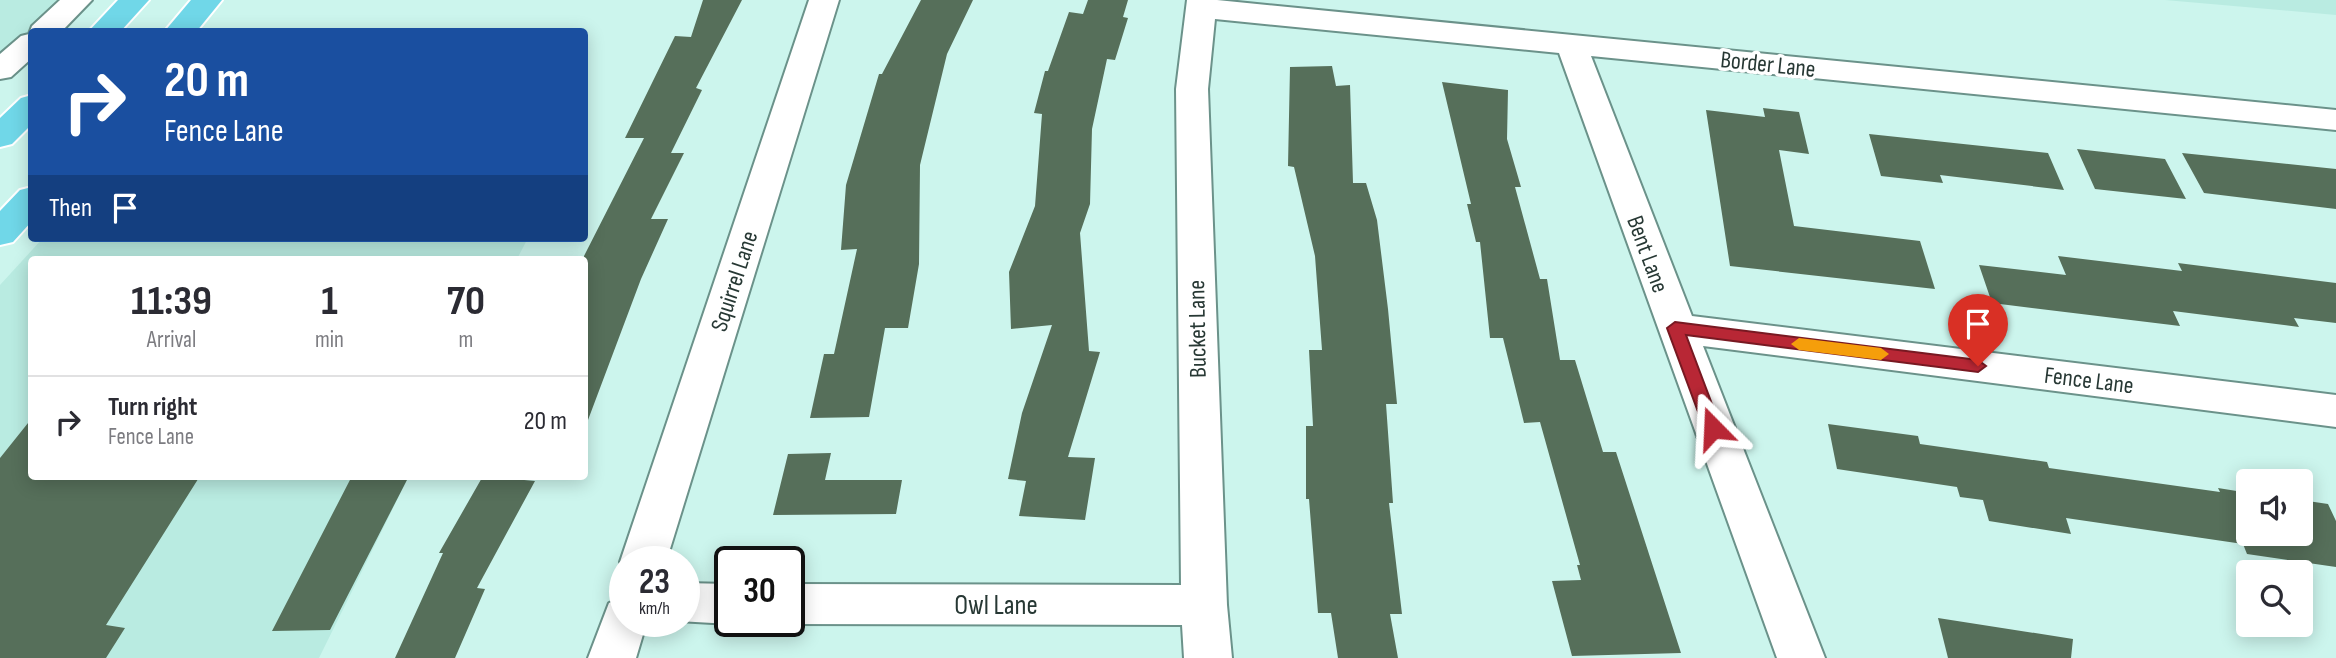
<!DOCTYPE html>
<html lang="en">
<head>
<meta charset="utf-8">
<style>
  body { margin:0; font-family:"Sofia Sans Condensed",sans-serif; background:#f2f2f3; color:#2b2b33; height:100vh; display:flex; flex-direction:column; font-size:26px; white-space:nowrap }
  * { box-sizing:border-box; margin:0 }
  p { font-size:23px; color:#7c7c81 }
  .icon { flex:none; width:38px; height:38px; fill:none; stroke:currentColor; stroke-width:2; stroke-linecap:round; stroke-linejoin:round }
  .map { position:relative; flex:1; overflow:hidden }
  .panel { position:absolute; left:28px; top:256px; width:560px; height:224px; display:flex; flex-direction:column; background:#fff; border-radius:7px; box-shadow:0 4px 18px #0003 }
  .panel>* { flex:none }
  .banner { position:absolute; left:28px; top:28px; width:560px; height:214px; border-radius:7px; box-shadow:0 4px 18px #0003; background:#1a4fa0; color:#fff; overflow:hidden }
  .tools { position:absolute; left:2236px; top:469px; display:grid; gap:14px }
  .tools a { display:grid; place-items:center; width:77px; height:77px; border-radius:7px; background:#fff; box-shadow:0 4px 18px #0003; font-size:35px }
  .speed { position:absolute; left:609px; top:546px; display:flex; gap:14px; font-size:35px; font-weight:700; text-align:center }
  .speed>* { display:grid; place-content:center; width:91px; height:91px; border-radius:50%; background:#fff; box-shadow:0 4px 18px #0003; line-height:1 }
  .speed small { font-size:18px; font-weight:400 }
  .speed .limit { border:4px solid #111; border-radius:10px; background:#fff; color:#111 }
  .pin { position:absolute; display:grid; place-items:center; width:60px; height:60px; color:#fff; margin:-72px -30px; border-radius:50% 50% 50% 0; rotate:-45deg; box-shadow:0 0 7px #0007 }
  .pin .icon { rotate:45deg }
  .me { position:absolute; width:77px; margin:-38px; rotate:339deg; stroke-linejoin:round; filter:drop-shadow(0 0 5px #0008) }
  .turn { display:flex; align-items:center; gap:24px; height:147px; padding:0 21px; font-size:32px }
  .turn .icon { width:91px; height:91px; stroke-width:2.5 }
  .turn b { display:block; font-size:49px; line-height:60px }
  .then { display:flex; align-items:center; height:66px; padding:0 21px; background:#0003; gap:14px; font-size:26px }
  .eta { display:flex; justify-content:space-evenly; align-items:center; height:119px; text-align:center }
  .eta b { font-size:42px; font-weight:700; line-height:49px }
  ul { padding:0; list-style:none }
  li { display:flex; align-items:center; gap:21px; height:91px; padding:0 21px; border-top:2px solid #e1e1e2 }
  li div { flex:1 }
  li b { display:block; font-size:26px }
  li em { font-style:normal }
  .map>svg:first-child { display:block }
  .built { fill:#b9ebe1 }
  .building { fill:#566f5a }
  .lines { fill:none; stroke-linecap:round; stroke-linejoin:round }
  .street-casing { stroke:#6b928a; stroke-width:4 }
  .primary-casing { stroke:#fff; stroke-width:4 }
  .street { fill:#fff; fill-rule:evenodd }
  .primary { fill:#70d7e8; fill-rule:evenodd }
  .route { fill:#b82735; stroke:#781922; stroke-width:2 }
  .slow { fill:#f59e0b }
  .labels { text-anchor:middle; stroke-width:7; stroke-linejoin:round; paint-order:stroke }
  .street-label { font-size:24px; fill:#273834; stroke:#fff }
  .near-street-label { font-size:28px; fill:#273834; stroke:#fff }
</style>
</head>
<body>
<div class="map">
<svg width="2336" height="658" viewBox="0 0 2336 658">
  <rect width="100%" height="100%" fill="#ccf5ed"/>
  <path class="built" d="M0 0H69L32 32 0 65Z
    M2165 0H2336V15Z
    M43 238H528L517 259H32V476H409L319 658H0V285Z"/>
  <path class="building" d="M703 0H742L696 88 702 90 671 153H684L651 219H668L641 279 588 420 584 419V256L644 138H625L675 36 691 37Z
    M921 0H973L947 54 920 165 919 264 908 328H885L869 417 810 418 824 354H834L857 249 841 250 846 185 879 74H882Z
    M1088 0H1128L1123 17 1128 18 1115 60 1107 59 1092 129 1090 204 1080 233 1089 351 1100 352 1068 457 1095 458 1085 520 1019 516 1026 481 1008 479 1022 413 1052 325 1011 329 1009 272 1035 206 1042 114 1034 113 1045 71H1048L1069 12 1083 14Z
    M1332 66 1336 86 1350 85 1353 183H1366L1377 220 1388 309 1397 404H1386L1393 503H1389L1402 614H1390L1398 658H1338L1331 613H1318L1309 499H1306V426H1313L1309 350H1322L1315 256 1294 167 1288 166 1290 67Z
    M1442 82 1508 90 1507 139 1521 187H1515L1540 279H1547L1560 360H1575L1603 452H1616L1681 653 1572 656 1552 581 1581 580 1577 565H1580L1540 422 1524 423 1503 338H1490L1480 242H1476L1467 204H1471Z
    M1763 108 1799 112 1809 154 1779 150 1794 226 1920 241 1935 289 1730 266 1706 110 1765 117Z
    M1869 134 2048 153 2064 190 1940 175 1943 183 1881 176Z
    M2077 149 2165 159 2186 199 2095 189Z
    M2182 153 2336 169V209L2204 193Z
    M2058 256 2182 271 2178 263 2336 283V323L2294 318 2299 327 2173 311 2180 326 1992 303 1979 265 2066 275Z
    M32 418V476H200L106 625 125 628 106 658H0V458Z
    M1828 424 1918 436 1920 444 2047 462 2049 468 2220 492 2218 488 2249 493V534H2301V500L2328 504 2336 521V567L2247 554 2243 544 2066 518 2071 534 1989 521 1983 500 1960 497 1957 487 1837 469Z
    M831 453 825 480H902L896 514 773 515 788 454Z
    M352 476H409L330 630 272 631Z
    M483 476 535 481 477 588 485 589 455 658H395L443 553H439Z
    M1938 618 2073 639 2071 658H1948Z"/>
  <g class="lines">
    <g class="street-casing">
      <path id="street" d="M60 0H92L61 32H32V58L11 77 0 79V54L21 36 29 34 32 26Z
        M809 0H839L666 562H625V571L620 562Z
        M1187 0H1217L2336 110V130L1591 56 1692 316 2336 395V427L1703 346 1825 658H1777L1559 53 1215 19 1208 89 1227 605 1232 658H1184L1182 625 789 624 781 621H789V584L1181 585 1176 89Z
        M684 583 730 584V621H738L730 624 678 621H684Z
        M625 597V621H647L636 658H588L609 603Z"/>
    </g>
    <g class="primary-casing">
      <path id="primary" d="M118 0H149L120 32H88Z
        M191 0H222L196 32H164Z
        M32 95V124L12 144 0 147V118L21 98Z
        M32 187V221L13 242 0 245V211L20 190Z"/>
    </g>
    <use href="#street" class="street"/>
    <use href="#primary" class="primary"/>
  </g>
  <path class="route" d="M1675 322 1978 360 1986 366 1978 372 1686 335 1721 428 1713 435 1704 428 1667 328Z"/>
  <path class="slow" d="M1799 338 1881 348 1889 354 1881 360 1799 350 1791 344Z"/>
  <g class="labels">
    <g class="street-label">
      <text transform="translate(1768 64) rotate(6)" y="8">Border Lane</text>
      <text transform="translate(1648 254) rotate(70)" y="8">Bent Lane</text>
      <text transform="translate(734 281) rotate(-72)" y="8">Squirrel Lane</text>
      <text transform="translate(1197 329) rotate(-91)" y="8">Bucket Lane</text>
      <text transform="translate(2089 380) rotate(7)" y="8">Fence Lane</text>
    </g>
    <g class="near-street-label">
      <text x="996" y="614">Owl Lane</text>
    </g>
  </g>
</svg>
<div class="tools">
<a><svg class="icon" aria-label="sound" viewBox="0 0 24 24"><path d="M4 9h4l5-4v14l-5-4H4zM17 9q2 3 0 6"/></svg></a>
<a><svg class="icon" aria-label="search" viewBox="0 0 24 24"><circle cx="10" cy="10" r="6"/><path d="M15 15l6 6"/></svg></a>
</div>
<div class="speed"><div>23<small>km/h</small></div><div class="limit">30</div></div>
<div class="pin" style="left:1978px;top:366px;background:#d93025"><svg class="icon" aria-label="arrive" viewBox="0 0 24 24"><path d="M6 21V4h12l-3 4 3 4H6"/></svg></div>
<svg class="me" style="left:1713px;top:428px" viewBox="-20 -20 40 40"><path d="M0-17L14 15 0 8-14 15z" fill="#b82735" stroke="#fff" stroke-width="4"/></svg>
<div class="banner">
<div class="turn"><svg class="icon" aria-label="right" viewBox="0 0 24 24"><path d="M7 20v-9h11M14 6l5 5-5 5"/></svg><div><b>20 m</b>Fence Lane</div></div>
<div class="then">Then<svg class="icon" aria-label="arrive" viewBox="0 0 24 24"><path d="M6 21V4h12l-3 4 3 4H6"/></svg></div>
</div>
<section class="panel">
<div class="eta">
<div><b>11:39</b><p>Arrival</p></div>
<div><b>1</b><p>min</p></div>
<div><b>70</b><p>m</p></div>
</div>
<ul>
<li><svg class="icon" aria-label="right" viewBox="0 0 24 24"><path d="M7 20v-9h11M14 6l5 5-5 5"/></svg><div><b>Turn right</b><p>Fence Lane</p></div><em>20 m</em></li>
</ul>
</section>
</div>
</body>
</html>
